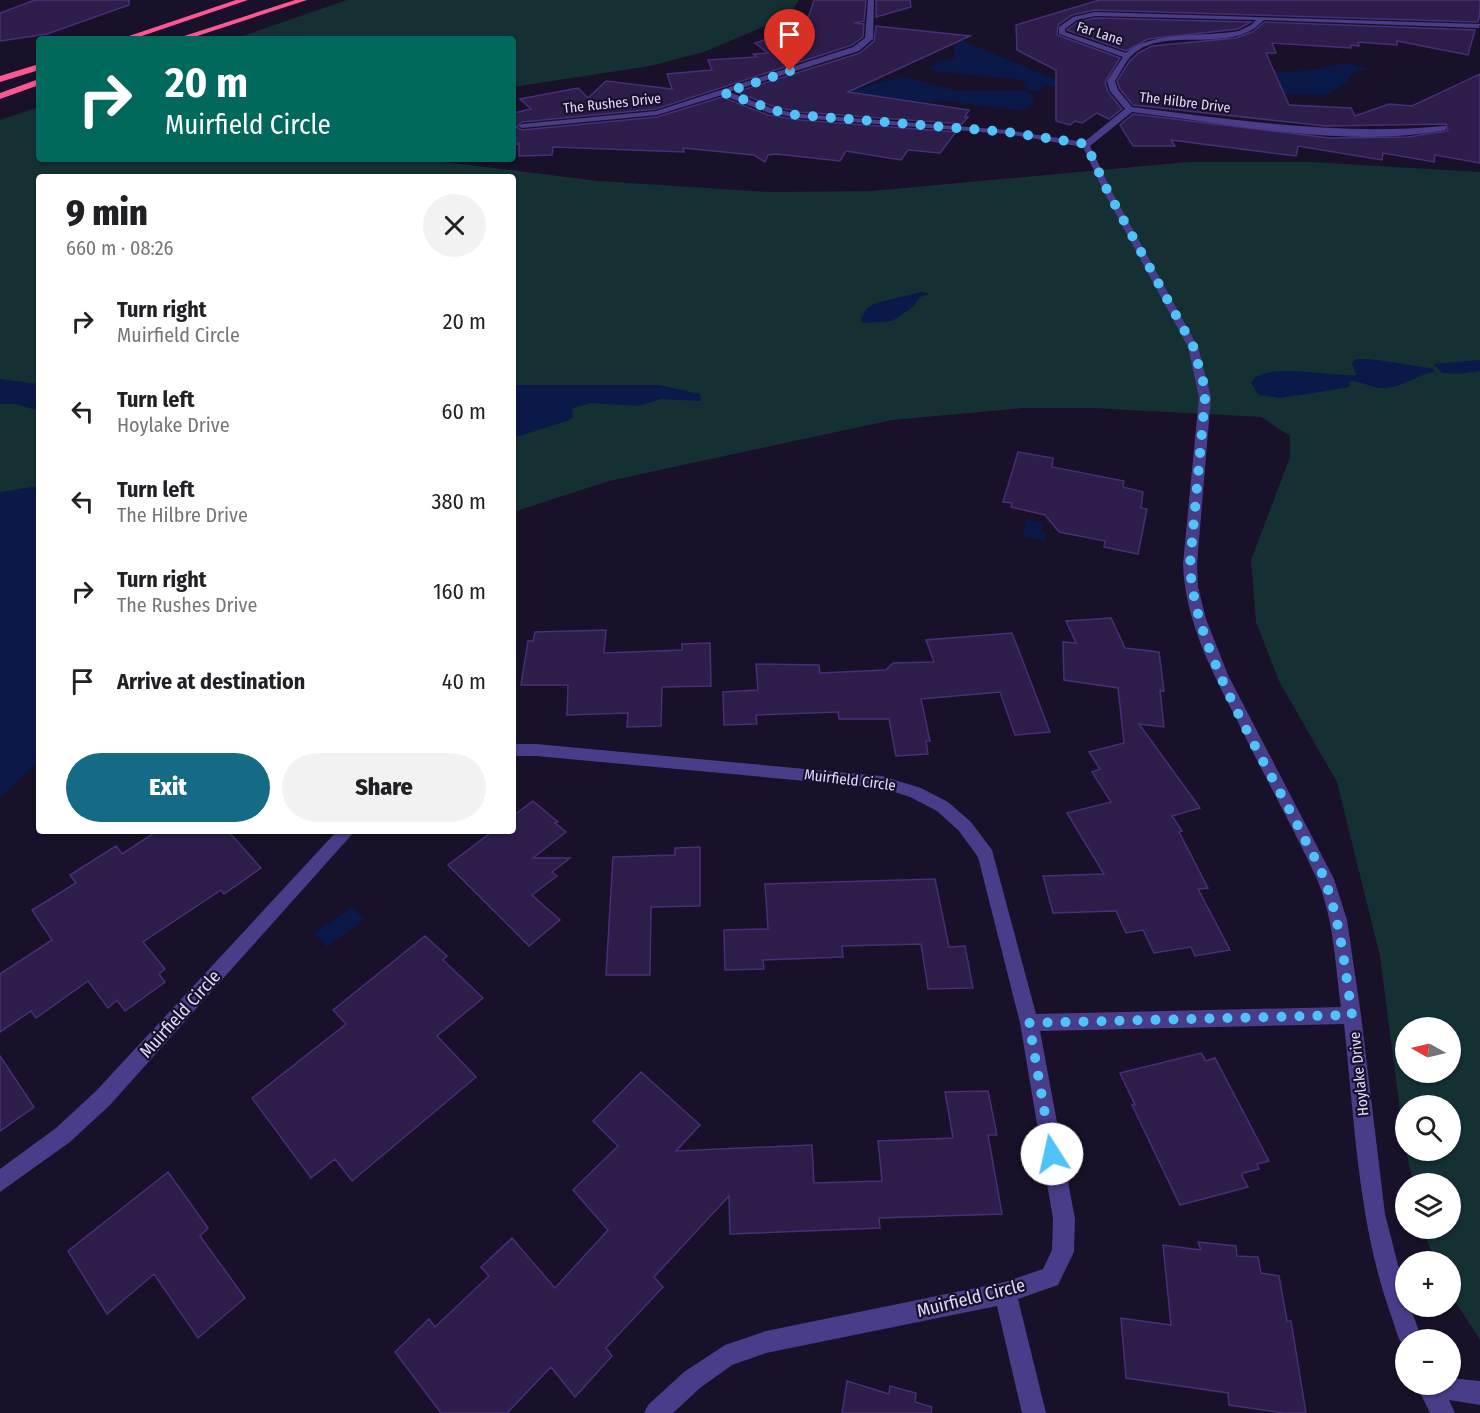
<!DOCTYPE html>
<html lang="en">
<head>
<meta charset="utf-8">
<style>
  body { margin:0; font-family:"Fira Sans Condensed",sans-serif; background:#f2f2f2; color:#202124; height:100vh; display:flex; flex-direction:column; font-size:22px; white-space:nowrap }
  * { box-sizing:border-box; margin:0 }
  p { font-size:20px; color:#757577 }
  .icon { flex:none; width:33px; height:33px; fill:none; stroke:currentColor; stroke-width:2; stroke-linecap:round; stroke-linejoin:round }
  .map { position:relative; flex:1; overflow:hidden }
  .panel { position:absolute; left:36px; top:174px; width:480px; height:660px; display:flex; flex-direction:column; background:#fff; border-radius:6px; box-shadow:0 2px 4px #0004 }
  .panel>* { flex:none }
  .banner { position:absolute; left:36px; top:36px; width:480px; height:126px; border-radius:6px; box-shadow:0 2px 4px #0004; background:#00695c; color:#fff; overflow:hidden }
  .needle { width:39px; rotate:278deg }
  .tools { position:absolute; left:1395px; top:1017px; display:grid; gap:12px }
  .tools a { display:grid; place-items:center; width:66px; height:66px; border-radius:50%; background:#fff; box-shadow:0 2px 4px #0004; font-size:30px }
  .pin { position:absolute; display:grid; place-items:center; width:51px; height:51px; color:#fff; margin:-62px -26px; border-radius:50% 50% 50% 0; rotate:-45deg; box-shadow:0 0 6px #0007 }
  .pin .icon { rotate:45deg }
  .me { position:absolute; width:66px; margin:-33px; rotate:350deg; stroke-linejoin:round; filter:drop-shadow(0 0 4px #0008) }
  .turn { display:flex; align-items:center; gap:21px; height:126px; padding:0 30px; font-size:27px }
  .turn .icon { width:78px; height:78px; stroke-width:2.5 }
  .turn b { display:block; font-size:42px; line-height:51px }
  .round { display:grid; place-items:center; flex:none; width:63px; height:63px; border-radius:32px; background:#f2f2f2 }
  .head { display:flex; align-items:center; justify-content:space-between; height:102px; padding:0 30px }
  h1 { font-size:36px; font-weight:800; line-height:45px }
  .primary-button { display:flex; gap:12px; margin-top:auto; padding:12px 30px }
  .primary-button a { flex:1; height:69px; border-radius:36px; background:#156a85; color:#fff; font-size:24px; font-weight:800; line-height:69px; text-align:center }
  .primary-button a+a { background:#f2f2f2; color:#202124 }
  ul { padding:0; list-style:none }
  li { display:flex; align-items:center; gap:18px; height:90px; padding:0 30px }
  li div { flex:1 }
  li b { display:block; font-size:22px }
  li em { font-style:normal }
  .map>svg:first-child { display:block }
  .green { fill:#143033; fill-rule:evenodd }
  .water { fill:#0b1948 }
  .building { fill:#2c1d4a; stroke:#472f76; stroke-width:1.5 }
  .lines { fill:none; stroke-linecap:round; stroke-linejoin:round }
  .street { fill:#493c88; fill-rule:evenodd }
  .highway { fill:#fd5690; fill-rule:evenodd }
  .route { stroke:#4fc3f7; stroke-width:10; stroke-dasharray:0 18 }
  .labels { text-anchor:middle; stroke-width:4.5; stroke-linejoin:round; paint-order:stroke }
  .far-street-label { font-size:14px; fill:#e3d9ff; stroke:#181129 }
  .street-label { font-size:15px; fill:#e3d9ff; stroke:#181129 }
  .near-street-label { font-size:18px; fill:#e3d9ff; stroke:#181129 }
</style>
</head>
<body>
<div class="map">
<svg width="1480" height="1413" viewBox="0 0 1480 1413">
  <rect width="100%" height="100%" fill="#181129"/>
  <path class="green" d="M347 0H799L789 16 704 52 650 66 513 87V39H234Z
    M39 107V159H420L599 181 768 192 872 191 1188 162H1311L1480 172V1340L1451 1295 1450 1262 1435 1261 1423 1229 1450 1228V1184L1413 1183 1406 1151 1450 1150V1106H1406L1405 1149 1380 956 1337 782 1279 681 1256 622 1251 560 1290 457V436L1261 417 1093 408H1023L892 420 609 481 513 512V177H39V647L0 656V120ZM1406 1028H1450V1072H1406Z"/>
  <path class="water" d="M954 40 963 41 1064 83 1062 86H1045L1038 92 1025 89 1028 84 1022 80 934 71 929 68 939 61 955 58Z
    M1339 64H1350L1368 69 1352 73 1348 82 1326 95 1249 93 1259 74 1311 70Z
    M902 76 957 91H1025L1033 95V103L1029 108 1019 110 944 101 899 102 843 93Z
    M921 292 930 294 920 297 913 307 892 321 862 323 861 318 867 308 876 303Z
    M1356 359C1382 358 1406 366 1432 368L1435 372C1417 374 1404 387 1386 388 1372 389 1363 381 1349 381L1350 386 1345 388 1280 398 1259 395 1251 383C1261 360 1334 378 1356 375L1352 363Z
    M1480 360V371L1459 374 1442 373 1433 364Z
    M0 379 39 384V411L16 404H0Z
    M513 385H659L700 394 701 401 660 399 639 406 590 403 572 409 573 417 567 421 513 438Z
    M39 486V761L0 797V492Z
    M1027 519 1044 523 1041 532 1047 534 1045 541 1022 536Z
    M352 907 364 920 327 947 314 933Z"/>
  <path class="building" d="M35 0H129V5L47 34 0 41V13Z
    M814 0H866L864 21 854 23 864 24 863 37 852 45 656 109 522 122 516 127 522 130 657 117 722 97 768 115 800 120 956 132 940 153 908 150 901 160 846 151 840 161 776 154 768 155 765 162 754 155 683 148 684 152 553 147 552 155 519 156V143L513 146V113L531 109 520 99 578 88 588 98 606 81 672 89 667 74 712 70 708 60 757 57 753 54 768 53 755 43 805 27Z
    M876 0H910L911 7 876 17Z
    M1099 0H1480V13L1478 22 1095 10 1072 15 1058 25 1057 35 1120 58 1105 82 1108 92 1122 109 1109 119 1097 113 1082 123 1075 121 1070 125 1056 121V70L1017 50 1016 25Z
    M1095 18 1251 22 1238 29 1148 39 1126 51 1067 30 1078 22Z
    M1265 22 1475 30 1468 55 1397 41V45L1358 42 1359 46 1351 45V48L1272 43 1276 53H1266L1289 105 1351 108 1355 116 1389 104 1412 106 1480 74V163L1435 155 1434 162 1383 153 1382 160 1298 146 1296 156 1171 140 1175 146H1133L1120 125 1133 114 1329 138 1408 137 1448 131 1446 124 1326 126 1133 105 1120 89 1117 81 1129 62 1138 53 1152 46 1236 38 1252 32Z
    M876 26 970 36 848 92 969 110 965 117H968L962 124 800 112 775 107 736 92 860 53 874 41Z
    M1018 452 1053 458 1052 467 1124 481 1123 487 1143 492 1141 508 1147 509 1138 554 1104 547 1105 541 1059 532 1045 515 1011 507 1012 503 1003 502Z
    M1111 618 1125 648 1159 652 1164 691 1160 690 1164 727 1139 724 1200 808 1172 816 1182 831 1179 832 1208 888 1198 889 1230 950 1195 956 1191 947 1154 953 1143 930 1126 933 1116 911 1053 913 1043 876 1104 874 1067 813 1111 802 1092 772 1100 769 1089 752 1124 743 1118 688 1064 680 1063 642 1076 643 1066 621Z
    M606 630 604 653 682 650V644L710 643 711 686 662 687 661 726 627 727 628 713 567 715 568 685H521L528 641H533L535 632Z
    M1012 633 1050 732 1015 735 1000 692 921 699 930 741H926L928 754 896 756 889 719H839L838 712 756 715 757 724 724 725 723 692 758 690 756 664 819 665 820 673 886 670 893 663 934 662 926 640Z
    M533 801 558 822 555 823 566 832 533 858H570L552 872 557 876 532 895 560 920 529 946 448 865 493 831H513V816Z
    M157 831H228L261 868 224 894 221 890 143 942 165 969 159 974 165 982 125 1011 117 1000 108 1008 88 981 36 1018 31 1011 0 1032V974L52 940 32 910 76 883 70 875 116 846 122 854Z
    M700 847V906L651 907 650 975H606L613 857 675 855V848Z
    M935 879 949 947 965 946 973 988 928 989 921 944 842 946 843 957 763 960 764 969 725 970 724 930 768 929 765 884Z
    M425 936 447 956 443 960 483 998 437 1036 476 1077 352 1181 335 1159 311 1178 252 1098 346 1024 333 1010Z
    M1201 1053 1206 1061 1215 1058 1269 1161 1257 1164 1259 1169 1243 1173 1242 1176 1248 1187 1180 1205 1132 1105H1135L1120 1073Z
    M0 1056 34 1107 0 1131Z
    M641 1072 700 1125 676 1151 812 1145 814 1183 882 1181 878 1141 953 1138 945 1092 988 1091 997 1135H988L1002 1214 879 1218 880 1228 730 1234 729 1196 654 1277 663 1287 606 1348 612 1356 575 1397 551 1367 507 1413H441L395 1352 429 1319 435 1327 489 1276 481 1267 512 1238 555 1288 608 1230 573 1190 618 1146 593 1121Z
    M168 1172 208 1228 200 1236 245 1298 198 1338 154 1274 107 1314 68 1251Z
    M1198 1242 1236 1246 1237 1256 1258 1257 1261 1273 1279 1276 1287 1321H1291L1306 1413H1284L1229 1405 1228 1393 1126 1378 1121 1318 1171 1325 1163 1245 1201 1250Z
    M847 1381 889 1394 890 1386 916 1393 915 1402 932 1407 931 1413H842Z"/>
  <g class="lines">
    <path class="street" d="M868 0H874L873 39 859 51 729 92 774 109 800 114 1007 130 1084 142 1125 109 1110 91 1107 81 1123 57 1059 34V27L1073 17 1095 12 1480 24 1479 28 1264 20C1232 55 1172 27 1137 51 1126 58 1122 71 1115 81L1118 90 1132 107C1236 120 1338 136 1443 126H1446V130C1348 149 1230 124 1132 112L1090 146 1112 192 1198 347 1211 397 1197 564 1198 587 1206 619 1228 675 1334 879 1347 920 1361 1015 1385 1214 1406 1296V1306H1410L1422 1340H1406V1349C1399 1343 1396 1330 1393 1321 1358 1226 1355 1123 1344 1024L1040 1031 1075 1219 1074 1252 1058 1285 1018 1299 1046 1413H1022L997 1306 766 1353 732 1365 700 1388 673 1413H644L648 1405 684 1372 725 1345 766 1331 1005 1282 1043 1269 1052 1250 1053 1219 1020 1023 978 857 959 831 937 811 910 797 882 788 536 756H513V744H536L882 776 921 788 948 802 971 822 992 850 1036 1014 1341 1007C1335 964 1334 917 1316 877 1292 825 1263 774 1238 722 1212 672 1185 621 1183 564L1199 397 1188 347 1104 192 1083 147 1007 134 800 118 769 113 722 95 657 115 522 128 518 126 522 124 656 111 853 47 865 38ZM1095 16 1256 20 1251 25 1239 31C1207 37 1149 31 1126 53L1065 32V29L1077 20Z
      M337 831H355L110 1105 70 1142 0 1192V1169L56 1128 96 1091Z
      M1450 1378 1480 1381V1405L1449 1400 1455 1413H1430L1416 1384H1450Z"/>
    <path class="highway" d="M236 0H248L133 39H120Z
      M295 0H307L188 39H175Z
      M39 64V70L0 82V76Z
      M39 79V85L0 99V93Z"/>
  </g>
  <g class="lines">
    <path class="route" d="M790 71 724 93 786 114 1007 132 1086 144 1108 192 1193 346 1203 381 1205 398 1190 564C1193 649 1262 755 1301 832 1309 848 1319 864 1325 881 1341 924 1345 970 1352 1015L1029 1023 1052 1154"/>
  </g>
  <g class="labels">
    <g class="far-street-label">
      <text transform="translate(1100 33) rotate(18)" y="5">Far Lane</text>
      <text transform="translate(1185 102) rotate(7)" y="5">The Hilbre Drive</text>
      <text transform="translate(612 103) rotate(-6)" y="5">The Rushes Drive</text>
    </g>
    <g class="street-label">
      <text transform="translate(850 780) rotate(7)" y="5">Muirfield Circle</text>
      <text transform="translate(1359 1074) rotate(-96)" y="5">Hoylake Drive</text>
    </g>
    <g class="near-street-label">
      <text transform="translate(180 1014) rotate(-48)" y="6">Muirfield Circle</text>
      <text transform="translate(971 1298) rotate(-14)" y="6">Muirfield Circle</text>
    </g>
  </g>
</svg>
<div class="tools">
<a><svg class="needle" viewBox="-14 -14 28 28"><path d="M0-13l5 13h-10z" fill="#e53935"/><path d="M0 13l5-13h-10z" fill="#757577"/></svg></a>
<a><svg class="icon" aria-label="search" viewBox="0 0 24 24"><circle cx="10" cy="10" r="6"/><path d="M15 15l6 6"/></svg></a>
<a><svg class="icon" aria-label="layers" viewBox="0 0 24 24"><path d="M12 4l9 5-9 5-9-5zM3 14l9 5 9-5"/></svg></a>
<a>+</a>
<a>−</a>
</div>
<div class="pin" style="left:790px;top:71px;background:#d93025"><svg class="icon" aria-label="arrive" viewBox="0 0 24 24"><path d="M6 21V4h12l-3 4 3 4H6"/></svg></div>
<svg class="me" style="left:1052px;top:1154px" viewBox="-20 -20 40 40"><circle r="19" fill="#fff"/><path d="M0-13L10 11 0 6-10 11z" fill="#4fc3f7"/></svg>
<div class="banner">
<div class="turn"><svg class="icon" aria-label="right" viewBox="0 0 24 24"><path d="M7 20v-9h11M14 6l5 5-5 5"/></svg><div><b>20 m</b>Muirfield Circle</div></div>
</div>
<section class="panel">
<div class="head"><div><h1>9 min</h1><p>660 m · 08:26</p></div><a class="round"><svg class="icon" aria-label="close" viewBox="0 0 24 24"><path d="M6 6l12 12M18 6L6 18"/></svg></a></div>
<ul>
<li><svg class="icon" aria-label="right" viewBox="0 0 24 24"><path d="M7 20v-9h11M14 6l5 5-5 5"/></svg><div><b>Turn right</b><p>Muirfield Circle</p></div><em>20 m</em></li>
<li><svg class="icon" aria-label="left" viewBox="0 0 24 24"><path d="M17 20v-9H6M10 6l-5 5 5 5"/></svg><div><b>Turn left</b><p>Hoylake Drive</p></div><em>60 m</em></li>
<li><svg class="icon" aria-label="left" viewBox="0 0 24 24"><path d="M17 20v-9H6M10 6l-5 5 5 5"/></svg><div><b>Turn left</b><p>The Hilbre Drive</p></div><em>380 m</em></li>
<li><svg class="icon" aria-label="right" viewBox="0 0 24 24"><path d="M7 20v-9h11M14 6l5 5-5 5"/></svg><div><b>Turn right</b><p>The Rushes Drive</p></div><em>160 m</em></li>
<li><svg class="icon" aria-label="arrive" viewBox="0 0 24 24"><path d="M6 21V4h12l-3 4 3 4H6"/></svg><div><b>Arrive at destination</b></div><em>40 m</em></li>
</ul>
<div class="primary-button"><a>Exit</a><a>Share</a></div>
</section>
</div>
</body>
</html>
